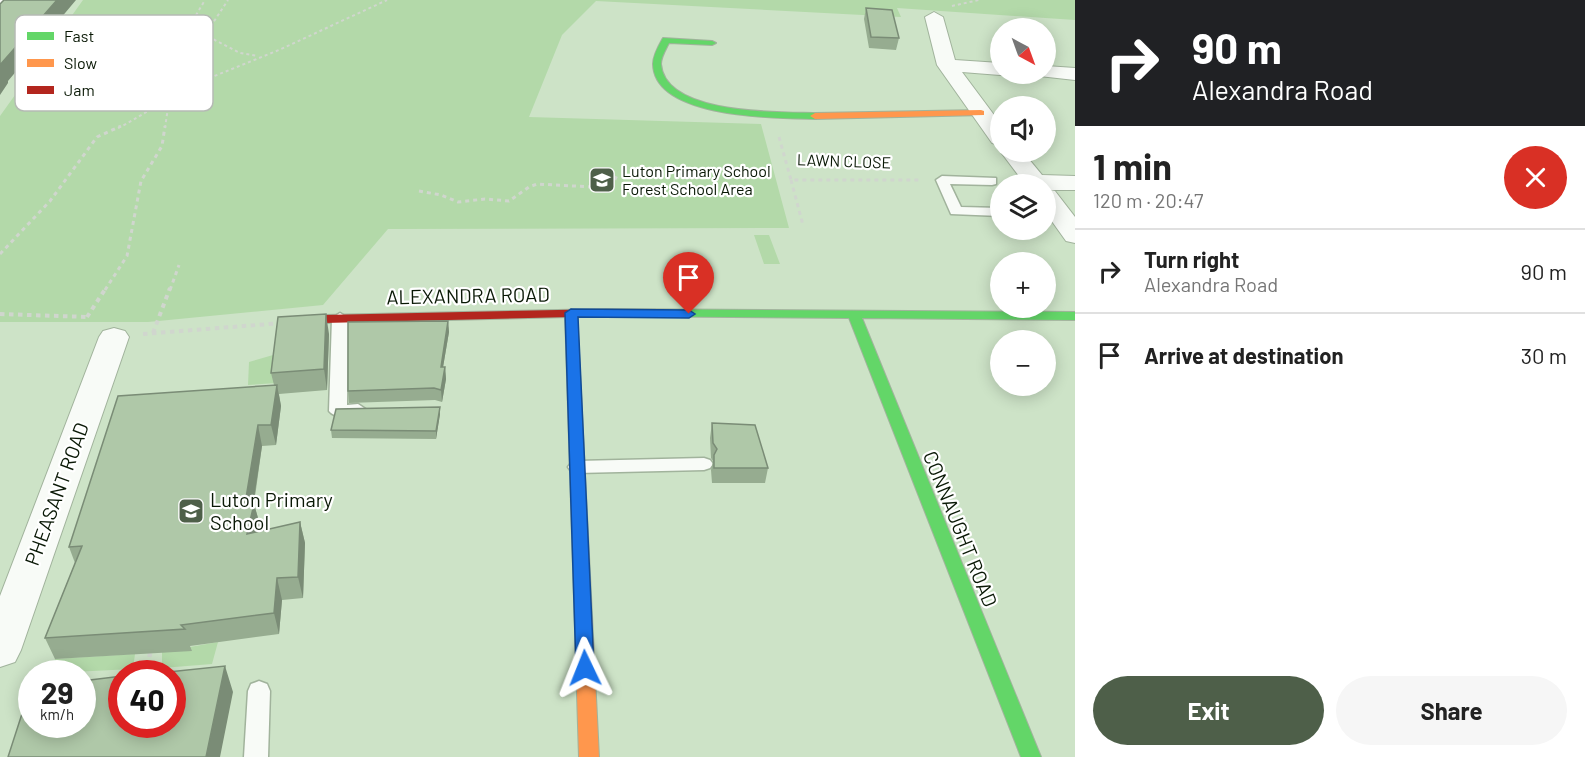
<!DOCTYPE html>
<html lang="en">
<head>
<meta charset="utf-8">
<style>
  body { margin:0; font-family:Barlow,sans-serif; background:#f6f6f6; color:#222; height:100vh; display:flex; flex-direction:column; font-size:22px; white-space:nowrap }
  * { box-sizing:border-box; margin:0 }
  p { font-size:20px; color:#767676 }
  .icon { flex:none; width:33px; height:33px; fill:none; stroke:currentColor; stroke-width:2; stroke-linecap:round; stroke-linejoin:round }
  .map { position:relative; flex:1; overflow:hidden }
  .sheet { display:flex; flex-direction:column; background:#fff; width:510px }
  .sheet>* { flex:none }
  .hud { background:#202124; color:#fff; overflow:hidden }
  .needle { width:39px; rotate:139deg }
  .tools { position:absolute; left:990px; top:18px; display:grid; gap:12px }
  .tools a { display:grid; place-items:center; width:66px; height:66px; border-radius:50%; background:#fff; box-shadow:0 3px 15px #0003; font-size:30px }
  .speed { position:absolute; left:18px; top:660px; display:flex; gap:12px; font-size:30px; font-weight:700; text-align:center }
  .speed>* { display:grid; place-content:center; width:78px; height:78px; border-radius:50%; background:#fff; box-shadow:0 3px 15px #0003; line-height:1 }
  .speed small { font-size:15px; font-weight:400 }
  .speed .limit { border:9px solid #d22; background:#fff; color:#111 }
  .pin { position:absolute; display:grid; place-items:center; width:51px; height:51px; color:#fff; margin:-62px -26px; border-radius:50% 50% 50% 0; rotate:-45deg; box-shadow:0 0 6px #0007 }
  .pin .icon { rotate:45deg }
  .me { position:absolute; width:66px; margin:-33px; rotate:358deg; stroke-linejoin:round; filter:drop-shadow(0 0 4px #0008) }
  .turn { display:flex; align-items:center; gap:21px; height:126px; padding:0 18px; font-size:27px }
  .turn .icon { width:78px; height:78px; stroke-width:2.5 }
  .turn b { display:block; font-size:42px; line-height:51px }
  .round { display:grid; place-items:center; flex:none; width:63px; height:63px; border-radius:32px; background:#f6f6f6 }
  .summary { display:flex; align-items:center; justify-content:space-between; height:102px; padding:0 18px }
  h1 { font-size:36px; font-weight:700; line-height:45px }
  .action { display:flex; gap:12px; margin-top:auto; padding:12px 18px }
  .action a { flex:1; height:69px; border-radius:36px; background:#4e5f49; color:#fff; font-size:24px; font-weight:700; line-height:69px; text-align:center }
  .action a+a { background:#f6f6f6; color:#222 }
  ul { padding:0; list-style:none }
  li { display:flex; align-items:center; gap:18px; height:84px; padding:0 18px; border-top:2px solid #e0e0e0 }
  li div { flex:1 }
  li b { display:block; font-size:22px }
  li em { font-style:normal }
  main { display:flex; flex:1; min-height:0 }
  .map>svg:first-child { display:block }
  .green { fill:#b3d9a9 }
  .lines { fill:none; stroke-linecap:round; stroke-linejoin:round }
  .lane-casing { stroke:#a1b39c; stroke-width:3 }
  .street-casing { stroke:#a1b39c; stroke-width:2 }
  .fast-casing { stroke:#a1b39c; stroke-width:2 }
  .slow-casing { stroke:#a1b39c; stroke-width:2 }
  .jam-casing { stroke:#a1b39c; stroke-width:2 }
  .path-far3 { stroke:#d0d6ce; stroke-width:2; stroke-dasharray:3 3; stroke-linecap:butt }
  .path-far2 { stroke:#d0d6ce; stroke-width:3; stroke-dasharray:4 4; stroke-linecap:butt }
  .path-far1 { stroke:#d0d6ce; stroke-width:4; stroke-dasharray:4.5 4.5; stroke-linecap:butt }
  .path { stroke:#d0d6ce; stroke-width:4.5; stroke-dasharray:6 6; stroke-linecap:butt }
  .lane { fill:#f8fbf7; fill-rule:evenodd }
  .street { fill:#f8fbf7; fill-rule:evenodd }
  .fast { fill:#63d668; fill-rule:evenodd }
  .slow { fill:#ff974d; fill-rule:evenodd }
  .jam { fill:#b3261e; fill-rule:evenodd }
  .wall { fill:#96ac90 }
  .shaded-wall { fill:#7a8c76 }
  .building { fill:#afc8a8; stroke:#7a8c76; stroke-width:1.5 }
  .route { fill:#1a73e8; stroke:#114b97; stroke-width:1.5 }
  .labels { text-anchor:middle; stroke-width:4.5; stroke-linejoin:round; paint-order:stroke }
  .far-street-label { font-size:16px; fill:#091805; stroke:#fff }
  .far-poi-label { font-size:16px; fill:#091805; stroke:#fff; text-anchor:start }
  .street-label { font-size:20px; fill:#091805; stroke:#fff }
  .poi-label { font-size:20px; fill:#091805; stroke:#fff; text-anchor:start }
  .key { fill:#fff; stroke:#b5bab4; stroke-width:1.5 }
  .key-label { font-size:16px; fill:#091805 }
</style>
</head>
<body>
<main>
<div class="map">
<svg width="1075" height="757" viewBox="0 0 1075 757">
  <rect width="100%" height="100%" fill="#cde3c7"/>
  <path class="green" d="M83 0H1075V20L897 8 901 17 596 1 562 35 529 117 761 124 789 228 388 229 323 305 148 322H0V116Z
    M754 235H769L780 264H764Z
    M280 353 277 383 248 385 249 362Z
    M218 642 212 664 162 668V652Z
    M135 654 133 669 52 673 55 659Z"/>
  <g class="lines">
    <g class="lane-casing">
      <path id="lane" d="M942 176 996 178V184L992 185 950 184 961 207 1000 208V216L951 214 936 180Z
        M340 313 348 318 347 405 358 404 367 410C360 419 336 420 329 411L332 318Z
        M704 458 710 460 713 464 710 468 704 470 577 473 571 471 568 467 571 463 577 461Z
        M259 681 267 684 270 691 268 757H244L248 691 251 684Z"/>
    </g>
    <g class="street-casing">
      <path id="street" d="M0 0H10L0 6Z
        M934 12 943 17 955 60 1000 63V74H1006L1000 75 962 72 1000 123V145L992 143 937 65 925 17Z
        M1046 66 1075 68V80L1039 76 1037 74H1046Z
        M1000 151 1023 152 1042 175 1075 176V190H1050L1055 191 1075 217V243L1066 241 1046 213V184H1025Z
        M114 328 125 331 129 337 21 650 15 662 0 667V596L99 337 103 331Z"/>
    </g>
    <g class="fast-casing">
      <path id="fast" d="M663 38 712 41 716 43 712 45 669 43C666 49 661 57 661 64 665 115 779 112 815 113L820 116 815 119C778 118 654 119 653 64 653 55 659 45 663 38Z
        M607 309 1075 312V320L862 318 1041 757H1021L849 318 603 316 601 313Z"/>
    </g>
    <g class="slow-casing">
      <path id="slow" d="M981 110 984 111V115L815 119 810 116 815 113Z
        M571 309 577 313 599 757H579L565 313Z"/>
    </g>
    <g class="jam-casing">
      <path id="jam" d="M607 309 613 313 611 316 324 323 318 319 324 315Z"/>
    </g>
    <path class="path-far3" d="M952 6 979 0
      M203 34 240 53 258 56
      M202 36 186 32 205 0
      M168 103 207 79 279 50 387 0
      M118 128C135 120 149 109 167 101
      M165 128 171 87 228 0"/>
    <path class="path-far2" d="M779 137 791 180H919
      M791 180 803 225
      M599 187 603 183 596 179 605 170
      M419 191 441 195 458 202 485 199 509 201 529 187 537 184 611 188 618 173
      M0 254 50 201 97 137 121 126
      M105 290 127 256 141 181 162 146 165 126
      M170 290 179 265"/>
    <path class="path-far1" d="M0 314 88 317
      M87 317 106 288
      M153 333 170 288
      M143 334 282 323"/>
    <path class="path" d="M148 669 150 653"/>
    <use href="#lane" class="lane"/>
    <use href="#street" class="street"/>
    <use href="#fast" class="fast"/>
    <use href="#slow" class="slow"/>
    <use href="#jam" class="jam"/>
  </g>
  <path class="wall" d="M866 8 899 38 896 50 869 48 864 19Z
    M448 321 449 332 443 367H445L446 379 442 402 435 400 349 403 348 391Z
    M329 334 327 390 279 394 281 406 276 445 262 446 254 504 260 525 258 532 300 522 305 543 303 598 282 600 279 634 190 646 192 651 55 659 45 638 75 563 69 547 274 385 271 373Z
    M440 414 436 439 332 438 331 430Z
    M712 423 768 468 765 483H712L711 470 713 461 711 458 710 438Z"/>
  <path class="shaded-wall" d="M57 0H76L8 81V83L0 95V65Z
    M326 314 329 334 327 390 324 369Z
    M448 321 449 332 441 379V367Z
    M445 367 446 379 442 402 441 390Z
    M277 385 281 406 276 445 271 425Z
    M440 407V414L436 439V431Z
    M258 425 262 446 252 512 254 504 260 525 253 556 247 534 245 504Z
    M300 522 305 543 303 598 298 577Z
    M277 578 282 600 279 634 274 613Z
    M225 666 233 692 220 757H206Z"/>
  <path class="building" d="M4 0H57L0 65V4Z
    M866 8 892 10 899 38 871 37Z
    M326 314 324 369 271 373 278 317Z
    M448 321 441 367H445L441 390 434 388 348 391V322Z
    M277 385 271 425H258L245 504H254L247 534 300 522 298 577 277 578 274 613 181 625 185 629 45 638 82 546 69 547 118 396Z
    M440 407 436 431 331 430 336 409Z
    M712 423 755 425 768 468H714V455L717 449 713 443Z
    M225 666 206 757H8L31 686H32V724H82V681L122 676V724H172V674H149Z"/>
  <path class="route" d="M571 309 689 310 695 314 689 318 578 317 594 668 592 673 585 676 579 673 576 668 565 313Z"/>
  <defs>
    <g id="school-square" transform="scale(1.35)"><rect x="-9" y="-9" width="18" height="18" rx="4" fill="#4e5f49" stroke="#fff"/><path d="M0-5L7-2L0 1L-7-2ZM-4 1L0 2.5L4 1V4Q0 6-4 4Z" fill="#fff"/></g>
  </defs>
  <g fill-rule="evenodd">
    <use href="#school-square" x="602" y="180"/>
    <use href="#school-square" x="191" y="511"/>
  </g>
  <g class="labels">
    <g class="far-street-label">
      <text transform="translate(844 161) rotate(2)" y="6">LAWN CLOSE</text>
    </g>
    <g class="far-poi-label">
      <text x="622" y="177">Luton Primary School<tspan x="622" dy="18">Forest School Area</tspan></text>
    </g>
    <g class="street-label">
      <text transform="translate(468 296) rotate(-1)" y="7">ALEXANDRA ROAD</text>
      <text transform="translate(57 494) rotate(-70)" y="7">PHEASANT ROAD</text>
      <text transform="translate(960 529) rotate(68)" y="7">CONNAUGHT ROAD</text>
    </g>
    <g class="poi-label">
      <text x="210" y="507">Luton Primary<tspan x="210" dy="23">School</tspan></text>
    </g>
  </g>
  <rect x="15" y="15" width="198" height="96" rx="9" class="key"/>
  <rect x="27" y="32" width="27" height="8" fill="#63d668"/>
  <rect x="27" y="59" width="27" height="8" fill="#ff974d"/>
  <rect x="27" y="86" width="27" height="8" fill="#b3261e"/>
  <g class="key-label">
    <text x="64" y="42">Fast</text>
    <text x="64" y="69">Slow</text>
    <text x="64" y="96">Jam</text>
  </g>
</svg>
<div class="tools">
<a><svg class="needle" viewBox="-14 -14 28 28"><path d="M0-13l5 13h-10z" fill="#e53935"/><path d="M0 13l5-13h-10z" fill="#767676"/></svg></a>
<a><svg class="icon" aria-label="sound" viewBox="0 0 24 24"><path d="M4 9h4l5-4v14l-5-4H4zM17 9q2 3 0 6"/></svg></a>
<a><svg class="icon" aria-label="layers" viewBox="0 0 24 24"><path d="M12 4l9 5-9 5-9-5zM3 14l9 5 9-5"/></svg></a>
<a>+</a>
<a>−</a>
</div>
<div class="speed"><div>29<small>km/h</small></div><div class="limit">40</div></div>
<div class="pin" style="left:689px;top:314px;background:#d93025"><svg class="icon" aria-label="arrive" viewBox="0 0 24 24"><path d="M6 21V4h12l-3 4 3 4H6"/></svg></div>
<svg class="me" style="left:585px;top:668px" viewBox="-20 -20 40 40"><path d="M0-17L14 15 0 8-14 15z" fill="#1a73e8" stroke="#fff" stroke-width="4"/></svg>
</div>
<section class="sheet">
<div class="hud">
<div class="turn"><svg class="icon" aria-label="right" viewBox="0 0 24 24"><path d="M7 20v-9h11M14 6l5 5-5 5"/></svg><div><b>90 m</b>Alexandra Road</div></div>
</div>
<div class="summary"><div><h1>1 min</h1><p>120 m · 20:47</p></div><a class="round" style="background:#d93025;color:#fff"><svg class="icon" aria-label="close" viewBox="0 0 24 24"><path d="M6 6l12 12M18 6L6 18"/></svg></a></div>
<ul>
<li><svg class="icon" aria-label="right" viewBox="0 0 24 24"><path d="M7 20v-9h11M14 6l5 5-5 5"/></svg><div><b>Turn right</b><p>Alexandra Road</p></div><em>90 m</em></li>
<li><svg class="icon" aria-label="arrive" viewBox="0 0 24 24"><path d="M6 21V4h12l-3 4 3 4H6"/></svg><div><b>Arrive at destination</b></div><em>30 m</em></li>
</ul>
<div class="action"><a>Exit</a><a>Share</a></div>
</section>
</main>
</body>
</html>
